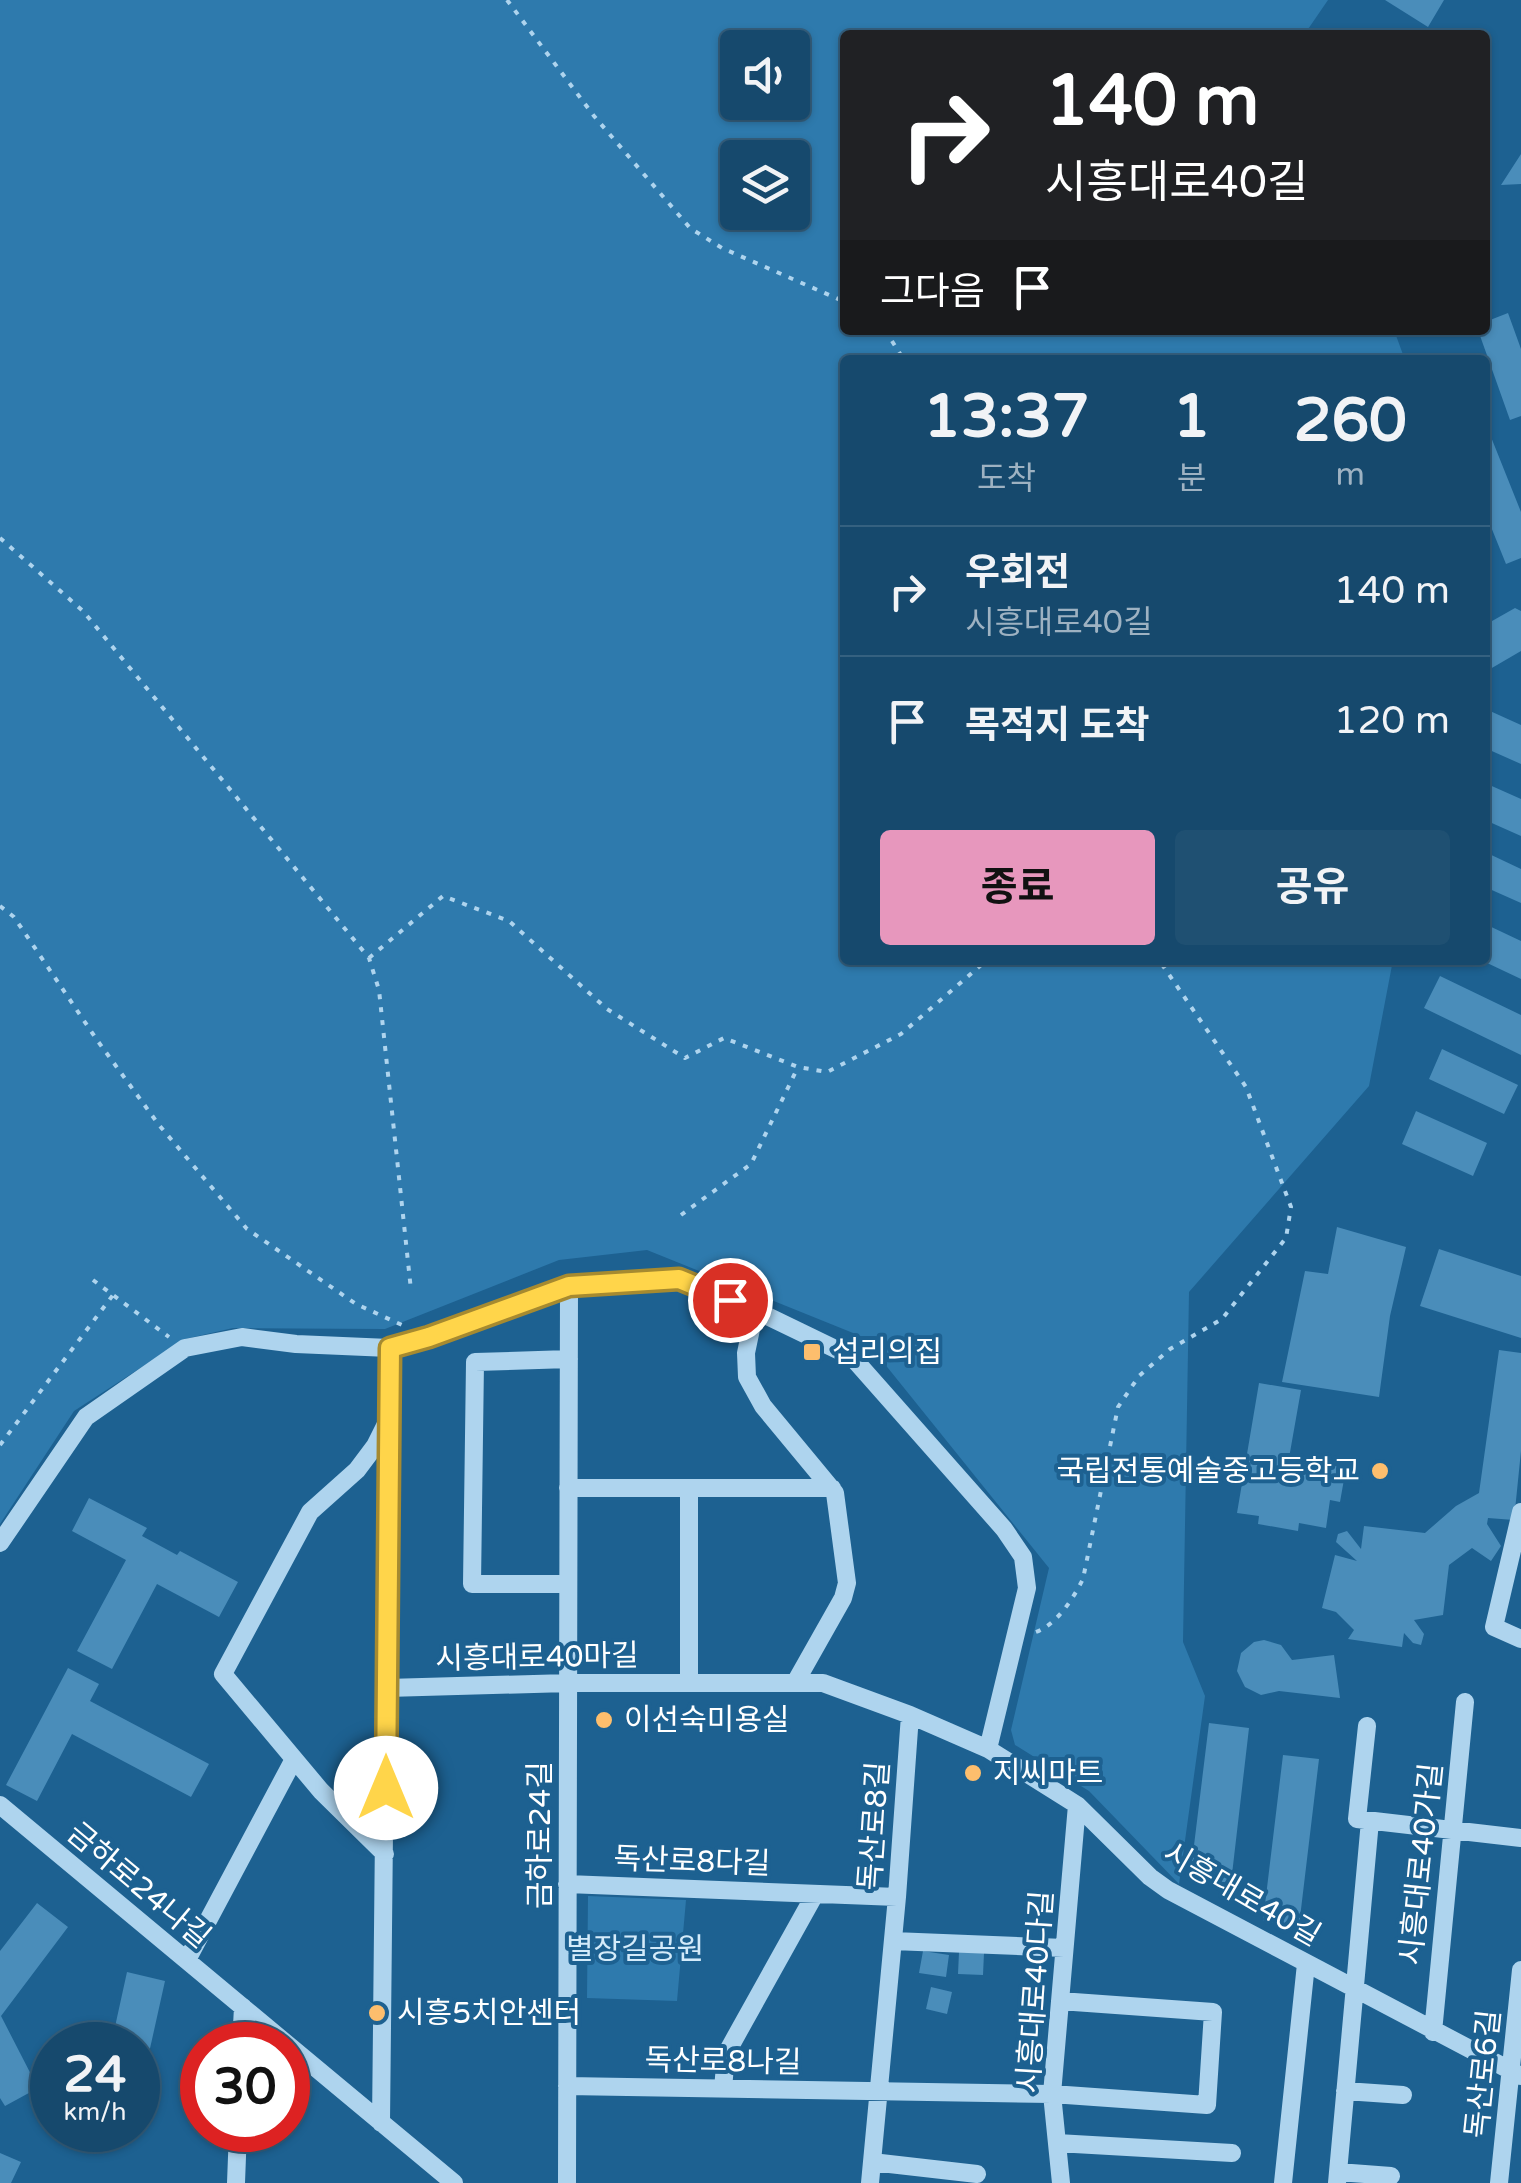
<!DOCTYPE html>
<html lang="ko">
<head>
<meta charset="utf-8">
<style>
  body { margin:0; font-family:"Varela Round","Noto Sans KR",sans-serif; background:#1f5072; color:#f1f3f6; height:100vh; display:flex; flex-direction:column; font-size:38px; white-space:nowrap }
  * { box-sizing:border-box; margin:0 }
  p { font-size:32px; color:#9eb2c2 }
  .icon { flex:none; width:55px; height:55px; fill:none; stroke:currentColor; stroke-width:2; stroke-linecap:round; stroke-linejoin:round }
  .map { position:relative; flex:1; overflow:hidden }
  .details { position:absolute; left:840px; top:355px; width:650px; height:610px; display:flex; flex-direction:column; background:#16496d; border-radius:10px; box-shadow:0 2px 8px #0004,0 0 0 2px #356180 }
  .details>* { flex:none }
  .top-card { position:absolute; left:840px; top:30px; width:650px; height:305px; border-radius:10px; box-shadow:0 2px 8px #0004,0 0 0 2px #356180; background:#202124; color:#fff; overflow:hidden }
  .controls { position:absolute; left:720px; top:30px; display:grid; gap:20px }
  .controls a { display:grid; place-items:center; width:90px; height:90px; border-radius:10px; background:#16496d; box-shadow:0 2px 8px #0004,0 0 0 2px #356180; font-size:50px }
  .speed { position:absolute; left:30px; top:2022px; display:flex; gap:20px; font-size:50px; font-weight:700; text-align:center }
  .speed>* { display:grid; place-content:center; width:130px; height:130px; border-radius:50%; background:#16496d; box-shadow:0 2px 8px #0004,0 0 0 2px #356180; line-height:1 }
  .speed small { font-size:25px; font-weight:400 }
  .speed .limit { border:15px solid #d22; background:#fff; color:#111 }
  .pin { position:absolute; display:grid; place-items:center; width:85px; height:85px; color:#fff; margin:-42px; border:5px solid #fff; border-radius:50%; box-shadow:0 2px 10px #0007 }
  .me { position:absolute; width:110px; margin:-55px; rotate:0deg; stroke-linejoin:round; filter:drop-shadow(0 0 8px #0008) }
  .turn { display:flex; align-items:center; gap:35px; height:210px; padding:0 40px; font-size:45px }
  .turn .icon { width:130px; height:130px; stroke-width:2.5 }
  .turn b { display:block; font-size:70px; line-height:85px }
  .then { display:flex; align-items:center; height:95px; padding:0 40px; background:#0003; gap:20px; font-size:38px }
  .eta { display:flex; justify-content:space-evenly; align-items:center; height:170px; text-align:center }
  .eta b { font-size:60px; font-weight:700; line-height:70px }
  .primary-button { display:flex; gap:20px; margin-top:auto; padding:20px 40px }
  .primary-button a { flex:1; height:115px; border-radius:10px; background:#e797bd; color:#111; font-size:40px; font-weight:700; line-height:115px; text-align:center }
  .primary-button a+a { background:#1f5072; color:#f1f3f6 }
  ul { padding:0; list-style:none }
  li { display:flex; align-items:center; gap:30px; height:130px; padding:0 40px; border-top:2px solid #356180 }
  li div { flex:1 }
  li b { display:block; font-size:38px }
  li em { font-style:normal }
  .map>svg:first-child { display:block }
  .green { fill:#2e7aad; fill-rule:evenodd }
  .building { fill:#4a8dba }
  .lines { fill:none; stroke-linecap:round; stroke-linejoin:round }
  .path { stroke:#aed4ee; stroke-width:4; stroke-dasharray:5 8; stroke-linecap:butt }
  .minor { stroke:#aed4ee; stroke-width:18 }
  .route-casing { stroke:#a68a30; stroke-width:25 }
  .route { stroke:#ffd54a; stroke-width:18 }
  .poi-dot { fill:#fdbe6d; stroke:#1d6191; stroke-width:4 }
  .labels { text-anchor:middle; stroke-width:8; stroke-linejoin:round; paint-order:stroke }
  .poi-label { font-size:30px; fill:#fff; stroke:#1d6191; text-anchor:start }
  .street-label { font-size:30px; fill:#fff; stroke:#1d6191 }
  .park-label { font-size:30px; fill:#d4ebfa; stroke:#1d6191 }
</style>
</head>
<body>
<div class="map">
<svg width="1521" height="2183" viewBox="0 0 1521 2183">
  <rect width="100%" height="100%" fill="#1d6191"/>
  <path class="green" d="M0 0H1328L1304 35H845V330H1394L1405 360H845V960H1393L1369 1086 1189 1292 1183 1642 1205 1696 1179 1884 1089 1791 1015 1745 1011 1730 1049 1568 863 1337 647 1250 559 1260 385 1329 233 1328 185 1339 74 1411 0 1524ZM738 48H792V102H738ZM738 158H792V212H738Z
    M588 1896 686 1900 677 2001 587 1998Z"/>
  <path class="building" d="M1385 0H1444L1428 27Z
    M1521 154V184L1501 185Z
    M1508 313 1521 349V416L1510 420 1478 330H1485V322Z
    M1485 422 1521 512V558L1506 564 1485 512Z
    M1515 608 1521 611V651L1485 672V625Z
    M1490 711 1521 725V764L1485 748V723Z
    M1485 783 1521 799V836L1485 820Z
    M1485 852 1521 869V903L1485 887Z
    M1485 924 1521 941V979L1485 962Z
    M1440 976 1521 1015V1055L1424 1008Z
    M1442 1049 1518 1085 1504 1114 1429 1079Z
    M1416 1111 1487 1143 1473 1176 1402 1144Z
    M1337 1227 1406 1247 1390 1316 1379 1397 1282 1382 1305 1271 1328 1274Z
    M1439 1249 1521 1276V1338L1420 1306Z
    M1499 1350 1521 1353V1451L1514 1520 1488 1518 1487 1524 1501 1546 1491 1561 1472 1548 1449 1565 1443 1615 1414 1620 1424 1634 1421 1645 1413 1643 1404 1633 1402 1647 1348 1639 1354 1630 1336 1612 1322 1608 1335 1555 1357 1561 1336 1542 1338 1534 1347 1531 1361 1549 1364 1526 1425 1533 1456 1506 1479 1493Z
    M1259 1383 1301 1390 1289 1458 1346 1468 1340 1502 1330 1500 1326 1528 1299 1523 1298 1531 1258 1524 1259 1516 1237 1513Z
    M89 1498 147 1528 142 1536 177 1555 180 1551 238 1582 219 1617 157 1584 112 1669 77 1651 126 1560 72 1531Z
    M1264 1640 1281 1645 1292 1660 1334 1655 1340 1698 1279 1691 1261 1695 1245 1687 1237 1671 1241 1653 1254 1642Z
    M68 1668 99 1684 90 1701 209 1764 191 1797 72 1734 37 1801 6 1785Z
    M1209 1723 1249 1728 1231 1883 1190 1878Z
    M1283 1755 1319 1759 1299 1926 1263 1921Z
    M37 1903 68 1927 1 2016 38 2088 5 2106 0 2098V1951Z
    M923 1951 949 1955 946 1977 919 1973Z
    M959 1952 984 1953 983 1975 958 1974Z
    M127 1972 165 1981 147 2062 138 2060V2045H111Z
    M931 1987 952 1992 947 2014 926 2009Z
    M0 2153 21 2162 11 2183H0Z"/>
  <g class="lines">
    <path class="path" d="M507 0 594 116 690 228 722 248 845 302
      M885 330 904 360
      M0 538 83 611 369 958 379 990 411 1290
      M0 906 14 917 97 1040 159 1125 247 1229 356 1304 402 1325
      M369 958 443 896 509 921 607 1009 685 1058 724 1038 798 1067 827 1072 901 1034 987 960
      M681 1215 751 1164 798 1067
      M93 1280 169 1337
      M0 1445 113 1295
      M1036 1632C1057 1624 1073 1599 1083 1579L1118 1407 1139 1376 1170 1349 1222 1319 1286 1238 1291 1207 1246 1087 1159 960"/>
    <path class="minor" d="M755 1310 746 1353 747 1377 763 1406 835 1493 847 1583 843 1598 795 1683
      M568 1488H832
      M1521 1512 1494 1627 1521 1639
      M0 1543 86 1417 185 1348 242 1337 296 1344 389 1348 429 1337 569 1285 679 1279 755 1310 852 1357 1004 1529 1023 1557 1027 1588 988 1749 1077 1805 1150 1877 1168 1890 1521 2076
      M568 1584H472L475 1362 569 1359
      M689 1683V1488
      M387 1688 568 1683H823L910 1715 988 1749
      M1367 1726 1357 1819 1521 1838
      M0 1805 454 2183
      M385 1854 321 1791 223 1674 310 1512 357 1470 375 1446 386 1424
      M567 1884 897 1897
      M893 1941 1064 1948
      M187 1960 294 1759
      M1433 2032 1465 1702
      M241 2045 243 2007
      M567 2086 1052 2094 1207 2105 1213 2012 1060 2001
      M723 2089 726 2054 815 1894
      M1345 2091 1403 2095
      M381 2123 389 1348
      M1057 2143 1232 2153
      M872 2162 977 2174
      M1338 2172 1391 2176
      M236 2183 238 2130
      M567 2183 569 1285
      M870 2183 897 1897 910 1715
      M1061 2183 1052 2094 1077 1805
      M1283 2183 1306 1964
      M1337 2183 1370 1821
      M1499 2183 1521 1970"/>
  </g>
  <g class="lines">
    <g class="route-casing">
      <path id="route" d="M386 1788 390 1348 429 1337 569 1286 679 1279 730 1300"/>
    </g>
    <use href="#route" class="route"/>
  </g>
  <g class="poi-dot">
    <rect x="802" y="1342" width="20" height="20" rx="5"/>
    <circle cx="1380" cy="1471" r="10"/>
    <circle cx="604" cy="1720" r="10"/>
    <circle cx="973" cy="1773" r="10"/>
    <circle cx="377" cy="2013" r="10"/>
  </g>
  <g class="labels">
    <g class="poi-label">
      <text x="832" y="1362">섭리의집</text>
      <text x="1360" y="1481" text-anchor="end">국립전통예술중고등학교</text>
      <text x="624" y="1730">이선숙미용실</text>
      <text x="993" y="1783">지씨마트</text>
      <text x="397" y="2023">시흥5치안센터</text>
    </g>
    <g class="street-label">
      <text transform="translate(537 1657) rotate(-1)" y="10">시흥대로40마길</text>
      <text transform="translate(874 1826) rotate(-86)" y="10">독산로8길</text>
      <text transform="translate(540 1835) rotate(-90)" y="10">금하로24길</text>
      <text transform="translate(692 1861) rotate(2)" y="10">독산로8다길</text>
      <text transform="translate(1421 1864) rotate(-84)" y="10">시흥대로40가길</text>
      <text transform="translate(139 1885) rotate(40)" y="10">금하로24나길</text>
      <text transform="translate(1242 1894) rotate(30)" y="10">시흥대로40길</text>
      <text transform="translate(1035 1992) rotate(-86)" y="10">시흥대로40다길</text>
      <text transform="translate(723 2061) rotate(1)" y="10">독산로8나길</text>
      <text transform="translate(1483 2074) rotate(-84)" y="10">독산로6길</text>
    </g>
    <g class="park-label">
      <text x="635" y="1959">별장길공원</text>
    </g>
  </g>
</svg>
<div class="controls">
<a><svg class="icon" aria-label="sound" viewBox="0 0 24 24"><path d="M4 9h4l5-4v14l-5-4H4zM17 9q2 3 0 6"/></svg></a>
<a><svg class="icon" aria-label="layers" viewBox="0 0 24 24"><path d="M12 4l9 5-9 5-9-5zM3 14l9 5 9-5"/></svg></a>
</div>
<div class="speed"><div>24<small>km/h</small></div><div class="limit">30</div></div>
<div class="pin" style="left:730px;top:1300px;background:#d93025"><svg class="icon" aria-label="arrive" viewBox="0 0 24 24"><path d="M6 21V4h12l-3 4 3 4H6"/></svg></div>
<svg class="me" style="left:386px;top:1788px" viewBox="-20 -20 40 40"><circle r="19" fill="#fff"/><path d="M0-13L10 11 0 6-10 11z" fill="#ffd54a"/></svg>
<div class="top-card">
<div class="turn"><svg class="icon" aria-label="right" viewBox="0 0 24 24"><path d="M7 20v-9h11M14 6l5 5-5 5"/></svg><div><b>140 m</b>시흥대로40길</div></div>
<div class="then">그다음<svg class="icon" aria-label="arrive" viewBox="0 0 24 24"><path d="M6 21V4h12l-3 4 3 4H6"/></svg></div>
</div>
<section class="details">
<div class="eta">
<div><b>13:37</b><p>도착</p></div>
<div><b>1</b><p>분</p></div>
<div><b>260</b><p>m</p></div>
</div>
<ul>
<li><svg class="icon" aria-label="right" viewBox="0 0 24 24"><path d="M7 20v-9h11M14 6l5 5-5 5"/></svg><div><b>우회전</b><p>시흥대로40길</p></div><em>140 m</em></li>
<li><svg class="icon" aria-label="arrive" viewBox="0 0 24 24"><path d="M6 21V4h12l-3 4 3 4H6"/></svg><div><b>목적지 도착</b></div><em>120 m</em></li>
</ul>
<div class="primary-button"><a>종료</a><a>공유</a></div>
</section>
</div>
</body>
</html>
